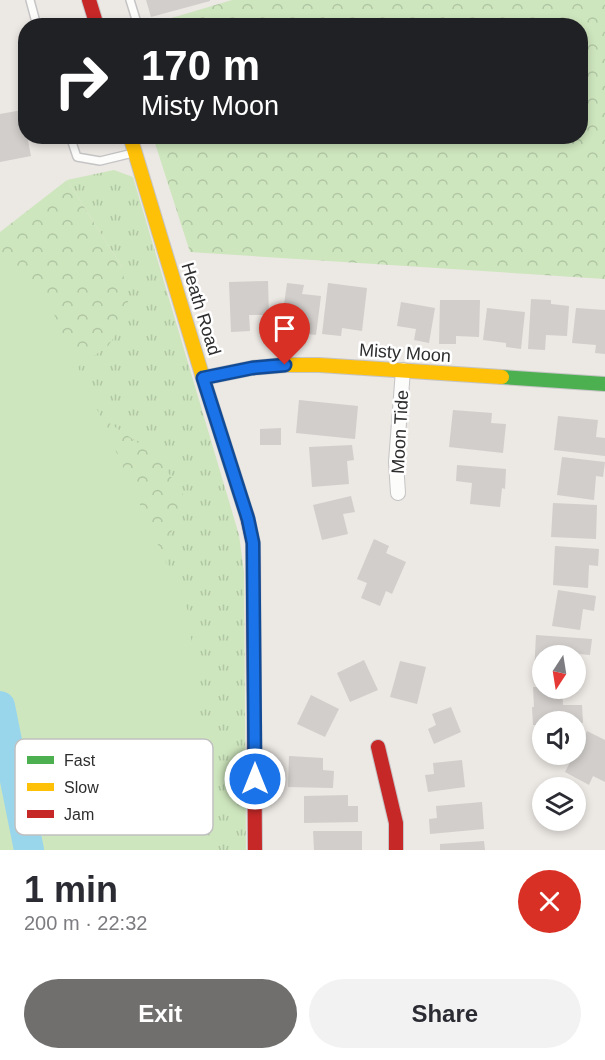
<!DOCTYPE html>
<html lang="en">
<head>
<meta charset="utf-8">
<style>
  body { margin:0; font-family:Arial,sans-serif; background:#f2f2f3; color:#2b2b33; height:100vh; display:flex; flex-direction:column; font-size:22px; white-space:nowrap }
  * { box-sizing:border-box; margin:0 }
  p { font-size:20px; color:#7c7c81 }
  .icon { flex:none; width:33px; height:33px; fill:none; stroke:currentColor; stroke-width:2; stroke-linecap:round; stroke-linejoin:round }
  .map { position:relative; height:850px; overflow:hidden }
  .side { display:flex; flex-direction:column; background:#fff; flex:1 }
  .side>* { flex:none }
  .guide { position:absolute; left:18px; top:18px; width:570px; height:126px; border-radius:24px; box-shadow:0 3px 9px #0003; background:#202124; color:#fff; overflow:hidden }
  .needle { width:39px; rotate:192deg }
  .buttons { position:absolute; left:532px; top:645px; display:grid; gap:12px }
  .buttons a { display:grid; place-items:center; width:54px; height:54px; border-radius:50%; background:#fff; box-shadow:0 3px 9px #0003; font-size:30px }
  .pin { position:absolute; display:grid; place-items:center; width:51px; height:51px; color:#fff; margin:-62px -26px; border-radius:50% 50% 50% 0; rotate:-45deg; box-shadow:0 0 6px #0007 }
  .pin .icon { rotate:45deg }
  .me { position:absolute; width:66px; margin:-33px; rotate:0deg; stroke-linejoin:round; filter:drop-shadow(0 0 4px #0008) }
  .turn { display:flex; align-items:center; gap:21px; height:126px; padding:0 24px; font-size:27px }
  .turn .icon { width:78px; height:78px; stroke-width:2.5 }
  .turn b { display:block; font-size:42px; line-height:51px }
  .round { display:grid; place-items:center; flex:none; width:63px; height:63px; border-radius:32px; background:#f2f2f3 }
  .summary { display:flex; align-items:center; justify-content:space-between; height:102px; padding:0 24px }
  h1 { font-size:36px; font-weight:600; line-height:45px }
  .action { display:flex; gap:12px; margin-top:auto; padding:12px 24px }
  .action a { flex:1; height:69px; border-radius:36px; background:#706f6e; color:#fff; font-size:24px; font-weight:600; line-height:69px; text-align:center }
  .action a+a { background:#f2f2f3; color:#2b2b33 }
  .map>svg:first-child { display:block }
  .grass { fill:url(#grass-tufts) }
  .forest { fill:url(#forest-crowns) }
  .park { fill:#cee6be }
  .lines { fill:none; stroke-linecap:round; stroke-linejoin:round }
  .river { stroke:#99d6ec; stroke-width:30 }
  .building { fill:#d1cecb }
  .lane-casing { stroke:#c5c4c5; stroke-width:10 }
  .street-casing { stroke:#c5c4c5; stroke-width:16 }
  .fast-casing { stroke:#c5c4c5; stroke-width:16 }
  .slow-casing { stroke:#c5c4c5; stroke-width:16 }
  .jam-casing { stroke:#c5c4c5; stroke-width:16 }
  .lane { stroke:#fcfcfb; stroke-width:7 }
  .street { stroke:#fcfcfb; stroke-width:14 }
  .fast { stroke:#4caf50; stroke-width:14 }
  .slow { stroke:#ffc107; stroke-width:14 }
  .jam { stroke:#c62828; stroke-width:14 }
  .route-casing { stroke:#114b97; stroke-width:15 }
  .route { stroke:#1a73e8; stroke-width:10 }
  .labels { text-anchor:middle; stroke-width:5; stroke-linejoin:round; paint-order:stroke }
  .street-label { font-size:18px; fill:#2e2e2e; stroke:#fff }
  .key { fill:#fff; stroke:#c0c0c0; stroke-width:1.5 }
  .key-label { font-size:16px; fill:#2e2e2e }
</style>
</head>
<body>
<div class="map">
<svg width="605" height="850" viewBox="0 0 605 850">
  <defs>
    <pattern id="grass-tufts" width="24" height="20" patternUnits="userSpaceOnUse" patternTransform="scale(1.5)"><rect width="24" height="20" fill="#cee6be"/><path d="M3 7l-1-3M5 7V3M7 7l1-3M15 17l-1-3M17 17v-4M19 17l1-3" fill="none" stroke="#b1c6a4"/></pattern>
    <pattern id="forest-crowns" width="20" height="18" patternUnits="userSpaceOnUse" patternTransform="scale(1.5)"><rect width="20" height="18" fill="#cee6be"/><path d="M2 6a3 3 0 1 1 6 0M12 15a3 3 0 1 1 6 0" fill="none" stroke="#b1c6a4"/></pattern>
  </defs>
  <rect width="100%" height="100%" fill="#ece8e4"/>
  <path class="grass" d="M114 170 133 177 239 535 244 572 246 850H119L57 387 122 267 67 180Z"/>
  <path class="forest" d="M232 0H605V279L190 252 153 137 580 136V26L148 25Z
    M67 180 122 267 130 314 108 346 65 376 57 387 157 456 186 499 148 584 0 410V232Z"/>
  <path class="park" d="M0 260 49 303 189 613 207 850H0Z"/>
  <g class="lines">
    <path class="river" d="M0 706 29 850"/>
  </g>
  <path class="building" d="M146 0H210V1L151 17Z
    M22 110 26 127V136H27L31 156 0 162V114Z
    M268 281 269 315H249L250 331 231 332 229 282Z
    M287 283 304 285 302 294 321 296 316 335 301 333 302 321 282 319Z
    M328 283 367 288 362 331 342 328 341 336 322 334Z
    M531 299 551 300V304L569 306 567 336 546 335 545 350 528 349Z
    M440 300H480L479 337 456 336V344H439Z
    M401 302 435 308 429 343 414 340 416 329 397 326Z
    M487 308 525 312 521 349 506 347V343L483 340Z
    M576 308 605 310V354L595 353 596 345 572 343Z
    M299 400 358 406 355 439 296 433Z
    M453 410 492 413 491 423 506 424 503 453 449 447Z
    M558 416 598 420 596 437 605 438V456L554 450Z
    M281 428V445H260V429Z
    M352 445 354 460 347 461 349 484 312 487 309 447Z
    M562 457 605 462 603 477 596 476 594 500 557 495Z
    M457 465 506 469 505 489 502 488 500 507 470 504 472 483 456 481Z
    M351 496 355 512 343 514 348 534 322 540 313 505Z
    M553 503 597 505 596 539 551 537Z
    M374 539 389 546 386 553 406 562 392 594 386 591 380 606 361 598 367 583 357 579Z
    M555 546 599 549 598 566 589 565 588 588 553 585Z
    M558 590 596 596 594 611 583 609 580 630 552 626Z
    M536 635 592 639 590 655 579 654 578 677H576V656H543V674L534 673Z
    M364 660 378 690 350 702 337 673Z
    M400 661 426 667 417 704 390 697Z
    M533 687H543V688H562L563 705H582L583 723H576V722H543V725H533L532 707H534Z
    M311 695 339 709 325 737 297 724Z
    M451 707 461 732 434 744 428 729 436 725 432 714Z
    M587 731 605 740V782L593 776 589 785 565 772 574 754H576V751Z
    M289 756 323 758V770L334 771 333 788 288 787Z
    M462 760 465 787 428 792 425 775 434 774 433 763Z
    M348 795V806H358V822L304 823V796Z
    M482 802 484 829 430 834 429 819 437 818 436 806Z
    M313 831H362V850H314Z
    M484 841 485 850H440V844Z"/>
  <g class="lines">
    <g class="lane-casing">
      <path id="lane" d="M30 0 37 26
        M130 0 138 26
        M70 136 77 157 100 161 133 153"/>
    </g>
    <g class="street-casing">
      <path id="street" d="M398 493 396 462 403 370"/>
    </g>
    <g class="fast-casing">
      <path id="fast" d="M502 377 605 384"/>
    </g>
    <g class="slow-casing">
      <path id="slow" d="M130 136 203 378 247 516
        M203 378 252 368 285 365H319L502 377"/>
    </g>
    <g class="jam-casing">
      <path id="jam" d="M89 0 97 26
        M247 516 253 543 255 850
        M378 747 396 823V850"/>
    </g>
    <use href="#lane" class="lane"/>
    <use href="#street" class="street"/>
    <use href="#fast" class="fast"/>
    <use href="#slow" class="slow"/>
    <use href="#jam" class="jam"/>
  </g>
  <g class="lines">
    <g class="route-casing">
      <path id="route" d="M255 779 253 543 248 519 203 378 252 368 285 365"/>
    </g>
    <use href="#route" class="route"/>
  </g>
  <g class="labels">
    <g class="street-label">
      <text transform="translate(201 309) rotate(73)" y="6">Heath Road</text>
      <text transform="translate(405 353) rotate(4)" y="6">Misty Moon</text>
      <text transform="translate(400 432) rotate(-87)" y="6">Moon Tide</text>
    </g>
  </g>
  <rect x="15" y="739" width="198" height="96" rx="9" class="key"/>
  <rect x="27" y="756" width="27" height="8" fill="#4caf50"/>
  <rect x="27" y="783" width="27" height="8" fill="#ffc107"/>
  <rect x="27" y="810" width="27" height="8" fill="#c62828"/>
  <g class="key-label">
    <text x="64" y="766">Fast</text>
    <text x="64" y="793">Slow</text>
    <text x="64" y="820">Jam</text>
  </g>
</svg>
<div class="buttons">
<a><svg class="needle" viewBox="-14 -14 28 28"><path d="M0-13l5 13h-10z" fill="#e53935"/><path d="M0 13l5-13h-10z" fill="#7c7c81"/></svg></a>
<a><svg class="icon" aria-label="sound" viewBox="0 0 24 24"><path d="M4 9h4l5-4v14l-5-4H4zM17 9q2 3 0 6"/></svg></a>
<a><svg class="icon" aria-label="layers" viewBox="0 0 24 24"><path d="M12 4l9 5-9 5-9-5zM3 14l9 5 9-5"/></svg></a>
</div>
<div class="pin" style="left:285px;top:365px;background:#d93025"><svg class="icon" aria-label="arrive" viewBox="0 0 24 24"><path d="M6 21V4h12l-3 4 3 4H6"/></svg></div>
<svg class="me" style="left:255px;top:779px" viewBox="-20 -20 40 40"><circle r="17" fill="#1a73e8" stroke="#fff" stroke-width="3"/><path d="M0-11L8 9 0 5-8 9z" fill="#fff"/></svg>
<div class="guide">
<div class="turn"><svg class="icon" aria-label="right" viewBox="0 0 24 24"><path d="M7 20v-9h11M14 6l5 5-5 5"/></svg><div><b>170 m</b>Misty Moon</div></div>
</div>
</div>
<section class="side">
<div class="summary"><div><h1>1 min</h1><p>200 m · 22:32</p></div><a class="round" style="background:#d93025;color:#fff"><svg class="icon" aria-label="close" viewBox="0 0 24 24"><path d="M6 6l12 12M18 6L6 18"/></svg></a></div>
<div class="action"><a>Exit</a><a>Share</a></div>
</section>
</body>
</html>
